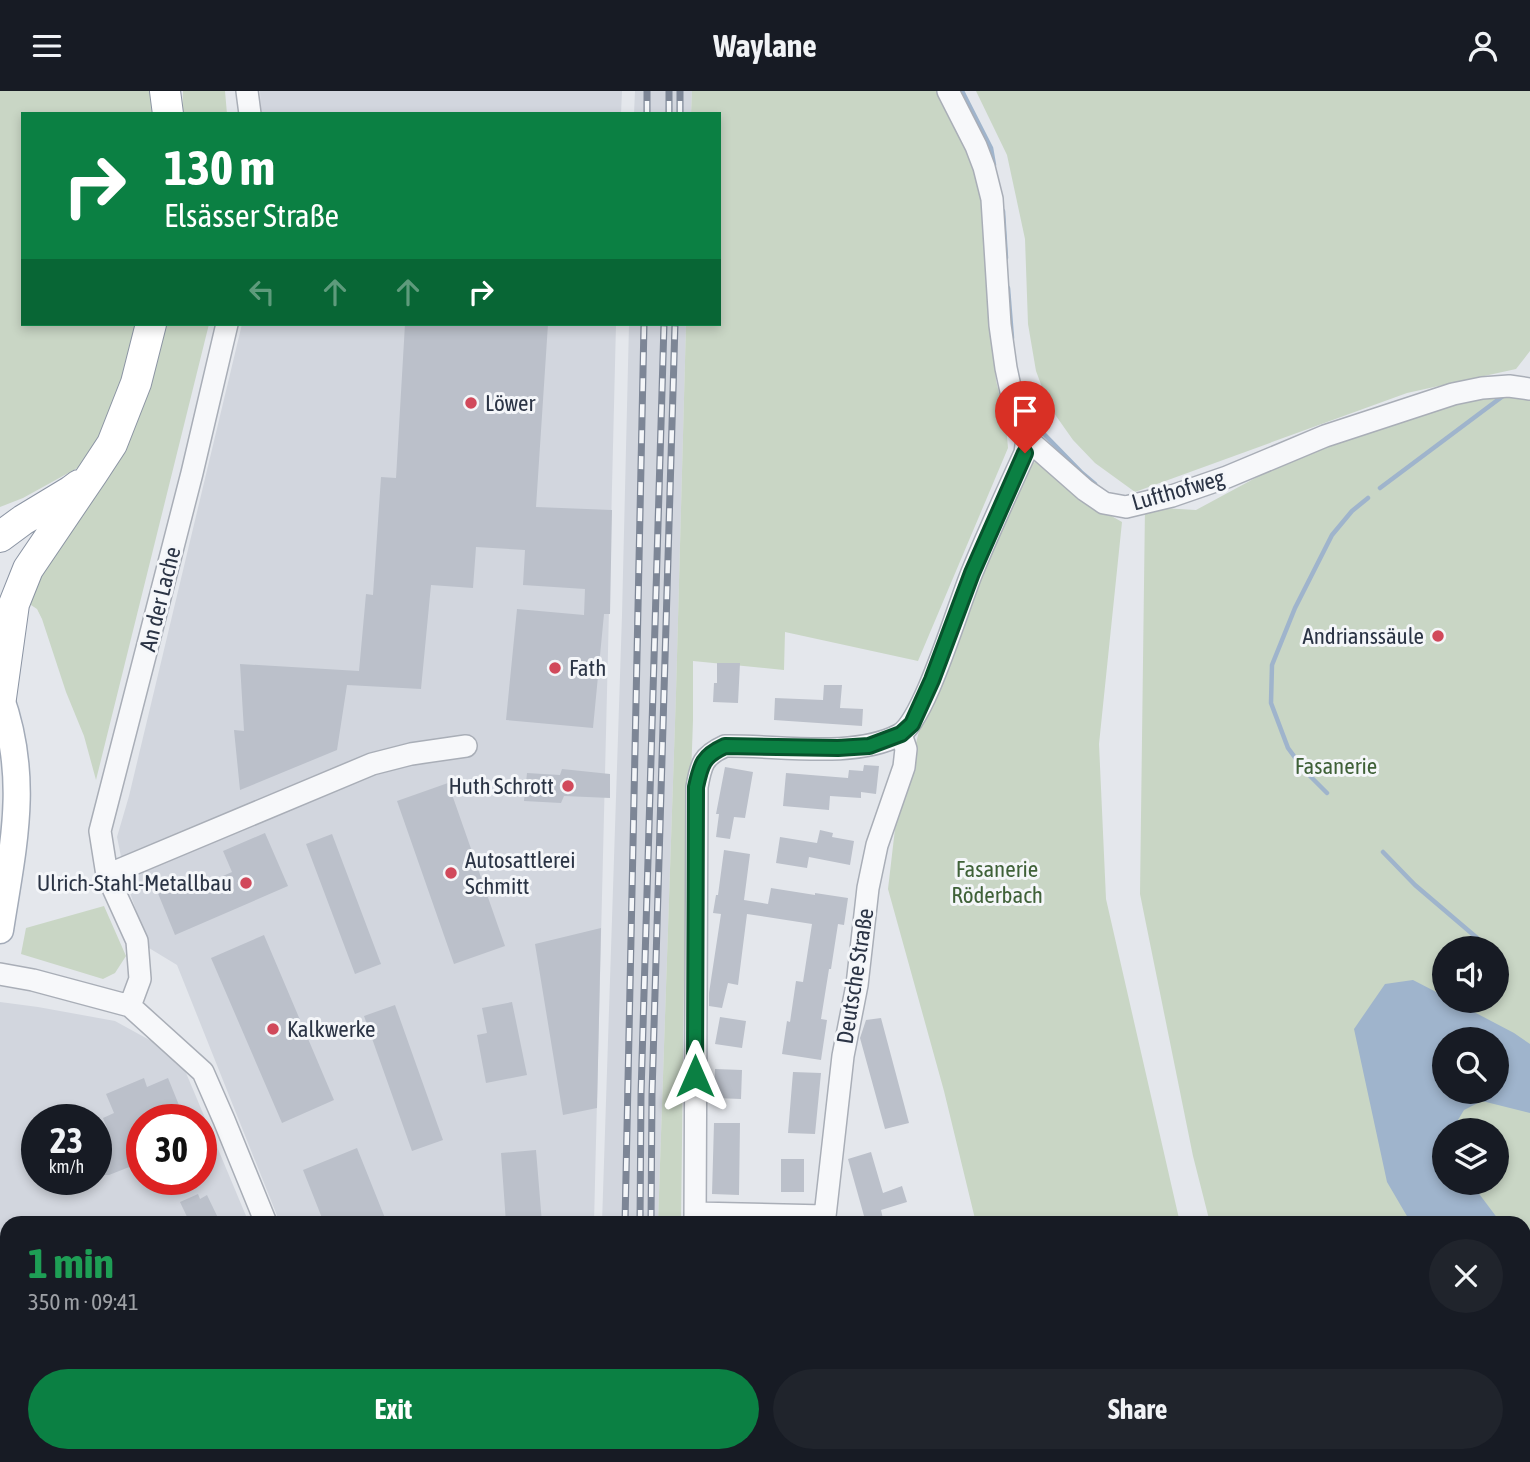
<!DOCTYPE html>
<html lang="en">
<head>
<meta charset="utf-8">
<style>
  body { margin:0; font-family:"Asap Condensed",sans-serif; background:#20242c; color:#f1f3f6; height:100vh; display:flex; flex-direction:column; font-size:26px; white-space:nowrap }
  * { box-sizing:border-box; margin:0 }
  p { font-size:23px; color:#9ea1a6 }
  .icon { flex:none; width:38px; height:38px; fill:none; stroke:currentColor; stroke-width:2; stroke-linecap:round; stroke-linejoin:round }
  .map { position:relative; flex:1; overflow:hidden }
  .side { position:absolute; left:0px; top:1125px; width:1531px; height:247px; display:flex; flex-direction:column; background:#171b24; border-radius:21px 21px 0 0; box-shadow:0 4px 10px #0003 }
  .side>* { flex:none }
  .guide { position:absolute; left:21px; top:21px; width:700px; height:214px; border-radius:0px; box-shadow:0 4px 10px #0003; background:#0b8043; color:#fff; overflow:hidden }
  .buttons { position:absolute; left:1432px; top:845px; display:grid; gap:14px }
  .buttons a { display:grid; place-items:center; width:77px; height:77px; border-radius:50%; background:#171b24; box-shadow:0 4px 10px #0003; font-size:35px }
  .speed { position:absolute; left:21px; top:1013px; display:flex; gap:14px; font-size:35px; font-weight:700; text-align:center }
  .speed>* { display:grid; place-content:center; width:91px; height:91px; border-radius:50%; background:#171b24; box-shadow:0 4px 10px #0003; line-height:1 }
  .speed small { font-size:18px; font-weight:400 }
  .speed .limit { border:10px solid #d22; background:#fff; color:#111 }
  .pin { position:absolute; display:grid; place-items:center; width:60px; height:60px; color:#fff; margin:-72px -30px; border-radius:50% 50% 50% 0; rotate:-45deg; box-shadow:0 0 7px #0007 }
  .pin .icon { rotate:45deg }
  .me { position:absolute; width:77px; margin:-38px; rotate:0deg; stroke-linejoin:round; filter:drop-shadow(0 0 5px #0008) }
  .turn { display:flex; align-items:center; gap:24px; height:147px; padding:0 28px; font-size:32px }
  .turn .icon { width:91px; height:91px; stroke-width:2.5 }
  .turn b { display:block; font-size:49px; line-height:60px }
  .lanes { display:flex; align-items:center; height:66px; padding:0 28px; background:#0003; justify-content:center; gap:35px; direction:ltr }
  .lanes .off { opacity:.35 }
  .round { display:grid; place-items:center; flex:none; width:74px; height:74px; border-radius:37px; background:#20242c }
  .head { display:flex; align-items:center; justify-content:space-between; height:119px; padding:0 28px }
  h1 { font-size:42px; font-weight:700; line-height:52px; color:#1e9e55 }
  .button { display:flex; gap:14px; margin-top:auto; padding:14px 28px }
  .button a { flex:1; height:80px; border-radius:42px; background:#0b8043; color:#fff; font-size:28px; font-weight:700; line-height:80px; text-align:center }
  .button a+a { background:#20242c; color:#f1f3f6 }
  header { display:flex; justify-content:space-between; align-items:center; height:91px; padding:0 28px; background:#171b24; font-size:32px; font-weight:700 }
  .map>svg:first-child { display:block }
  .built { fill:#d2d6de; fill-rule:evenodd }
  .green { fill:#c9d6c5; fill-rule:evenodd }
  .water { fill:#9fb4cc; fill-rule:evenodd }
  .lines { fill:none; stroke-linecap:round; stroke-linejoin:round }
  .stream { stroke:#9fb4cc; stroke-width:4.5 }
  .building { fill:#bbc0ca }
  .minor-casing { stroke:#a9aeb7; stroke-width:24 }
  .major-casing { stroke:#a3abb8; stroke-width:29 }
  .highway-casing { stroke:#8b94a3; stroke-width:32 }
  .minor { stroke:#f7f8fa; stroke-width:21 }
  .major { stroke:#fff; stroke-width:26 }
  .highway { stroke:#fff; stroke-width:30 }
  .rail-casing { stroke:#7d8696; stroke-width:7 }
  .rail { stroke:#f4f6f9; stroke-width:4.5; stroke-dasharray:13; stroke-linecap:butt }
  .route-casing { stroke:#07532c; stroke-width:18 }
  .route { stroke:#0b8043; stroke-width:12 }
  .poi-dot { fill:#d1495b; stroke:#f4f6f9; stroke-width:2.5 }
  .labels { text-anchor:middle; stroke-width:6; stroke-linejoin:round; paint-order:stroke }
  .poi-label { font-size:23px; fill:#2b3445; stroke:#f4f6f9; text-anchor:start }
  .street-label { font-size:23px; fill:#2b3445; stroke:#f4f6f9 }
  .park-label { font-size:23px; fill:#3f6138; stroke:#f4f6f9 }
</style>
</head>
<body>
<header><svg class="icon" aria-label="menu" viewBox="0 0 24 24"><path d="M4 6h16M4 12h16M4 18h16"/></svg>Waylane<svg class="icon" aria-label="person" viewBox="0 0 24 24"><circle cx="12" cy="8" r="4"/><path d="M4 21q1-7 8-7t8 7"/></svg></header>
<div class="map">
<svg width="1530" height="1371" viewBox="0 0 1530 1371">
  <rect width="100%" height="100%" fill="#e4e7ec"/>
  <path class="built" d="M260 0H622L621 23H261Z
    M635 0H692L691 23H634Z
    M242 233H616L594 1132H280L177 874 149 857 126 790 117 746 129 705Z
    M629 233H686L676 602 658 1132H602L622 524Z
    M0 911 38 916 115 930 155 952 184 977 249 1132H7V1365H346L348 1371H0ZM37 1029H96V1088H37ZM142 1029H201V1088H142Z
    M373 1365H589V1371H376Z
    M597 1365H651V1371H597Z"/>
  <path class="green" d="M0 0H152L155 23H23V233H139L126 289 101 347 81 375 23 407 0 416Z
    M183 0H225L227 23H182Z
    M692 0H938L952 25 979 89 984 124 996 289 1006 334 1008 357 918 570 785 541 784 579 693 570V629L684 888 681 1132H658L676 602 686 233H719V23H691Z
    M976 0H1530V260L1516 278 1407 302 1135 401 1095 372 1073 349 1049 315 1036 280 1028 233 1025 148 1007 64Z
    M165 233H209L96 689 84 645 66 601 42 528 37 518 28 512 35 494 155 273Z
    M1530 292V1371H1269L1268 1365H1524V1132H1210L1193 1065 1140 803 1145 416 1196 419 1272 378 1391 330ZM1444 858H1496V910H1444ZM1444 948H1496V1001H1444ZM1444 1040H1496V1092H1444Z
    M1042 369 1073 403 1122 431 1099 653 1106 808 1180 1132H976L944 1000 888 798 895 738 919 640 949 570 991 455 1029 373Z
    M104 815 126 865 115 882 103 888 21 863 26 837Z
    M1034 1365H1234L1235 1371H1036Z"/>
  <path class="water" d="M1413 889 1444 905V910H1453L1514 942 1530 953V1022L1482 1010 1464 1019 1452 1039 1444 1040V1092H1471L1501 1132H1411L1387 1091 1354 938 1385 893ZM1444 948H1496V1001H1444Z
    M1524 1156 1530 1160V1235L1524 1232Z"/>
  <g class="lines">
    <path class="stream" d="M962 0 991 57 994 74
      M1003 120 1006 167
      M1008 197 1012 247
      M1020 294 1028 323 1042 341 1082 382 1095 393
      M1380 397 1503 305
      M1327 702 1305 680 1288 657 1271 612 1272 574 1295 517 1332 444 1352 420 1368 407
      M1383 761 1415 794 1490 858"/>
  </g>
  <path class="building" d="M405 233H548L536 416 612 419 610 523H604L593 637 506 629 517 518 584 524 585 498 523 494 525 459 476 456 473 497 431 494 421 598 347 594 337 659 240 699 234 639 244 640 240 573 359 580 366 503 373 504 381 386 396 387Z
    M717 572H740L738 612 713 611 714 592H717Z
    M824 594H842L840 617 863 618 862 635 774 629 775 607 823 609Z
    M864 674 879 675 876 703 861 701V707L830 705 829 719 783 715 786 682 848 687 849 679 863 680Z
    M725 676 753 681 745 727 734 726 730 748 716 746 719 723H716Z
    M562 678 610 683V707L564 705 561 712 524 710 527 682 560 684Z
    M448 692 505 855 454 873 397 710Z
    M820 739 833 742 832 746 854 750 850 774 809 766 807 777 776 772 780 746 817 752Z
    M265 742 288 795 175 844 157 800 184 788 189 800 232 781 223 760Z
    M332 743 381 873 355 883 306 753Z
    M724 759 750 763 744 809 768 813 771 797 815 804V802L848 807 844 834 838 833 831 878H829L821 928 827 929 821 969 782 963 787 930 790 931 796 890 803 891 812 833 747 823 738 894 728 892 722 917 709 915V902L721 823 713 822 716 804H718Z
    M601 837 597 1017 563 1024 535 853Z
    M264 844 334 1009 282 1032 211 867Z
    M512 911 527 984 486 992 477 944 487 942 482 917Z
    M395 914 443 1049 412 1060 364 925Z
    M720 926 746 930 742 957 715 953Z
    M881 927 909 1032 885 1038 860 947 866 929Z
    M715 978 742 979 741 1008 714 1007Z
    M793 981 821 982 815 1043 788 1042Z
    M144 987 147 996 168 987 185 1029H142V1071L109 1084H96V1041L107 1037 103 1027 114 1022 106 1003Z
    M714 1032H740L739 1104 712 1103Z
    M357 1057 387 1132H324L303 1079Z
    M536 1059 542 1132H506L501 1062Z
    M871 1061 883 1102 902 1095 907 1111 881 1119 884 1132H866L848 1068Z
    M781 1068H804V1101H781Z
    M198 1103 200 1108 207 1104 219 1129 212 1132H190L180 1111Z"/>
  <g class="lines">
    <g class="minor-casing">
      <path id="minor" d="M247 0 250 23
        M948 0 976 55 984 76 992 108 1000 234 1006 277 1015 319 1027 348 1085 399 1104 412 1126 416 1172 405 1227 386 1325 345 1453 303 1482 297 1509 295 1530 298
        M107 784 372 673 411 663 466 655
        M0 883 33 889 130 915 203 981 224 1029 266 1132
        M130 915 140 888 137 850 107 784 100 740 192 382 227 233
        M695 1122 825 1125
        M695 1132 697 696C701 673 703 665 725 655 777 654 853 668 899 644 925 630 959 511 973 479 989 440 1007 401 1025 362L1027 348
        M826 1132 825 1125 843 965 857 894 868 797 877 754 904 676 906 658 901 643
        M359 1365 361 1371
        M878 1365 879 1371
        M686 1371V1365"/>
    </g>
    <g class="major-casing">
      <path id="major" d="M0 605C30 688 13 755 0 839"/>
    </g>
    <g class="highway-casing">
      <path id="highway" d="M165 0 168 23
        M0 446 23 429 71 400 79 394
        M1 607 14 513 28 478 93 382 112 353 136 292 151 233"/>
    </g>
    <use href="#minor" class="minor"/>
    <use href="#major" class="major"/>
    <use href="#highway" class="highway"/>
    <g class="rail-casing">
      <path id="rail" d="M647 23V0
        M669 23V0
        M680 23V0
        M625 1132 644 233
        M640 1132 641 1003 664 233
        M651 1132 652 1003 675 233
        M620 1371V1365
        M631 1371V1365
        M647 1371V1365"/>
    </g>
    <use href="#rail" class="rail"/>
  </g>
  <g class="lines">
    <g class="route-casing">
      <path id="route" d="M695 985 696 696C701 673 703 665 725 655L838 657 869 655 901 643 912 633 932 589 972 482 1025 362"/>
    </g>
    <use href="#route" class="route"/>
  </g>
  <g class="poi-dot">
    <circle cx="471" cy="312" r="7"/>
    <circle cx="1438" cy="545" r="7"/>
    <circle cx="555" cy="577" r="7"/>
    <circle cx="568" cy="695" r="7"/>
    <circle cx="451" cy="782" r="7"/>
    <circle cx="246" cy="792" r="7"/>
    <circle cx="273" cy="938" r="7"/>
  </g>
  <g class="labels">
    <g class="poi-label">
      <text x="485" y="320">Löwer</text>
      <text x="1424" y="553" text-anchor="end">Andrianssäule</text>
      <text x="569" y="585">Fath</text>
      <text x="554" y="703" text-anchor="end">Huth Schrott</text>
      <text x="465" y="777">Autosattlerei<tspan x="465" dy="26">Schmitt</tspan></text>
      <text x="232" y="800" text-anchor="end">Ulrich-Stahl-Metallbau</text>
      <text x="287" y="946">Kalkwerke</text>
    </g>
    <g class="street-label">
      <text transform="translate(1178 399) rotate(-16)" y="8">Lufthofweg</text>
      <text transform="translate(160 508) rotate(-76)" y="8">An der Lache</text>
      <text transform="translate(855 885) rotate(-81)" y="8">Deutsche Straße</text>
    </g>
    <g class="park-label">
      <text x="1336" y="683">Fasanerie</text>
      <text x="997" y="786">Fasanerie<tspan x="997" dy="26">Röderbach</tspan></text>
    </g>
  </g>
</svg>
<div class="buttons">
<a><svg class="icon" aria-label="sound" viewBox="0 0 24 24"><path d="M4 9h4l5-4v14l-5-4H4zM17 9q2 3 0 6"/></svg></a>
<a><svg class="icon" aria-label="search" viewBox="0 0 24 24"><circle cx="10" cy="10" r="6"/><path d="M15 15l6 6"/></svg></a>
<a><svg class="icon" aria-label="layers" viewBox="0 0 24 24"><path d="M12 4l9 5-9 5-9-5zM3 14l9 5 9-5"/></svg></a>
</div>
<div class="speed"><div>23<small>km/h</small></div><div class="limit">30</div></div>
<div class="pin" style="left:1025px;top:362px;background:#d93025"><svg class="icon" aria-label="arrive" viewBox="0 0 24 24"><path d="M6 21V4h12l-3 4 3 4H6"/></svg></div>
<svg class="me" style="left:695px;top:985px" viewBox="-20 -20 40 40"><path d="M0-17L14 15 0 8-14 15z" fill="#0b8043" stroke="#fff" stroke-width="4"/></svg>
<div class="guide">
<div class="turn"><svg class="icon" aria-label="right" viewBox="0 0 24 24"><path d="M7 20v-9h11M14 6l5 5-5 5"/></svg><div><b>130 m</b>Elsässer Straße</div></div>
<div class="lanes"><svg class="icon off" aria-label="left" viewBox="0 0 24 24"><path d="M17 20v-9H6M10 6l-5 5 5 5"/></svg><svg class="icon off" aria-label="ahead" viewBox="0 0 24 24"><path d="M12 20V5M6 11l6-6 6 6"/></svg><svg class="icon off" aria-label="ahead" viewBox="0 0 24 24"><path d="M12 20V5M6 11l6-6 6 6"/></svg><svg class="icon" aria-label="right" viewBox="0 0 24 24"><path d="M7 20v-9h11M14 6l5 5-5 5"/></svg></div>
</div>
<section class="side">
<div class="head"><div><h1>1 min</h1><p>350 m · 09:41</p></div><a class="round"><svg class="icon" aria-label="close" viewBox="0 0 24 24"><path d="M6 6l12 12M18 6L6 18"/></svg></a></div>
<div class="button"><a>Exit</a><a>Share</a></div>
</section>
</div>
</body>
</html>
